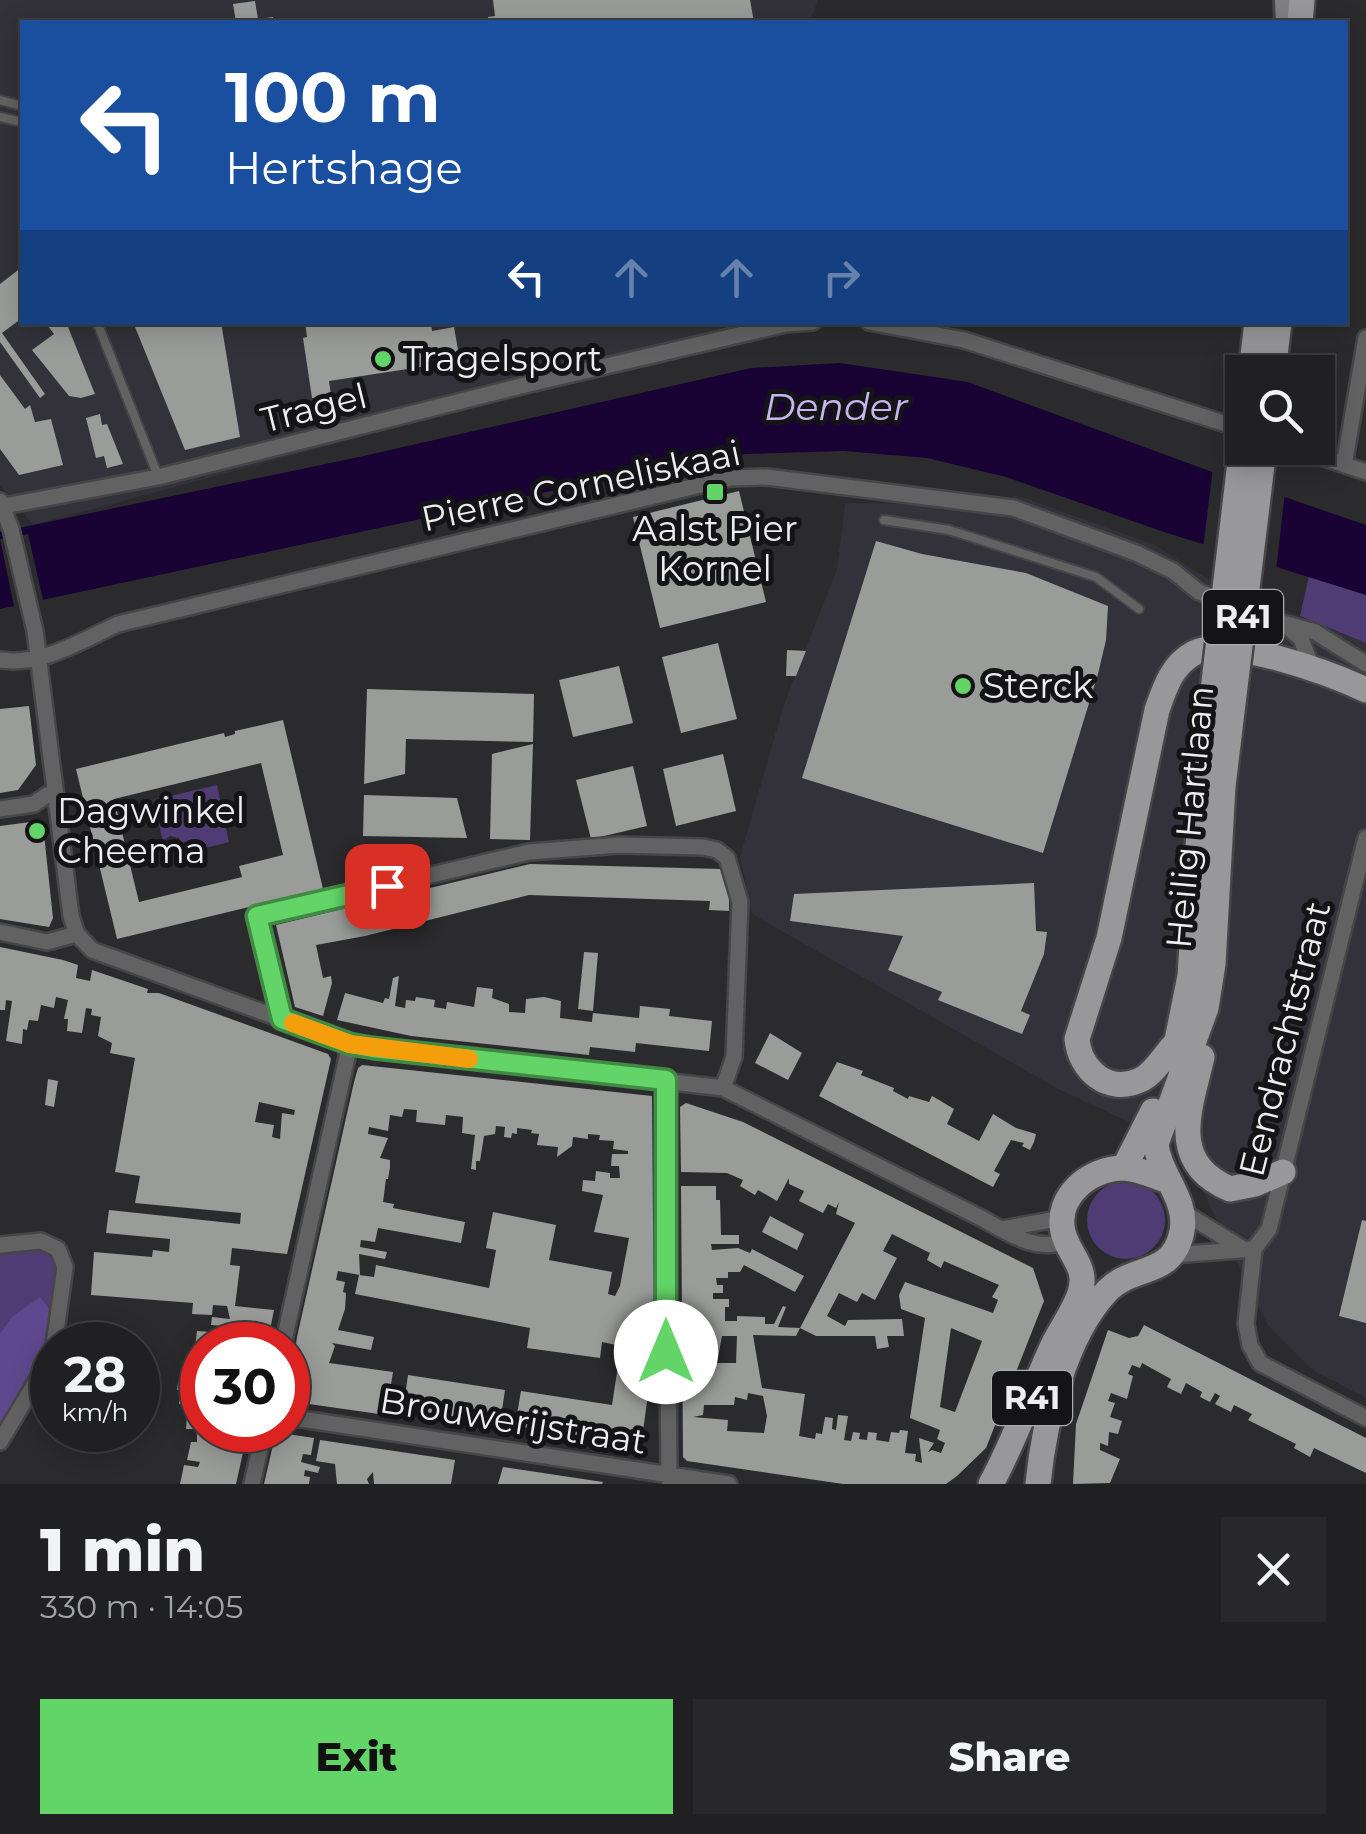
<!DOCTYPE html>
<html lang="en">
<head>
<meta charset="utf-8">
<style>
  body { margin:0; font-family:Montserrat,sans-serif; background:#28282a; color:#f1f3f6; height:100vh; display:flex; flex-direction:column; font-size:38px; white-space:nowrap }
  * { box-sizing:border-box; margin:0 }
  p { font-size:32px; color:#a2a3a5 }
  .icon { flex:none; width:55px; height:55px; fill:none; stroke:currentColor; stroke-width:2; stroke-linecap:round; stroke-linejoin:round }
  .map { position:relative; height:1484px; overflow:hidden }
  .sheet { display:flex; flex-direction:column; background:#202022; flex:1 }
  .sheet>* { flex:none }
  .hud { position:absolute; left:20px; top:20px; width:1328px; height:305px; border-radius:0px; box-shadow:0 5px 25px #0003,0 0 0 2px #3d3e40; background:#1a4fa0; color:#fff; overflow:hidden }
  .tools { position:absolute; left:1225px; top:355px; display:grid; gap:20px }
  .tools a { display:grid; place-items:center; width:110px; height:110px; border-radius:0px; background:#202022; box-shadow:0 5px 25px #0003,0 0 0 2px #3d3e40; font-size:50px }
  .speed { position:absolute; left:30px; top:1322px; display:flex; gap:20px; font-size:50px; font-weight:700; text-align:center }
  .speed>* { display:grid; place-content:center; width:130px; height:130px; border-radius:50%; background:#202022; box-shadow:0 5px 25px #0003,0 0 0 2px #3d3e40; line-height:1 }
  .speed small { font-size:25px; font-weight:400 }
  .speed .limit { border:15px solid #d22; background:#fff; color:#111 }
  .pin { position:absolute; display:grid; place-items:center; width:85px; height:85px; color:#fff; margin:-42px; border-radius:20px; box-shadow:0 5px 15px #0006 }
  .me { position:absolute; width:110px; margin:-55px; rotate:0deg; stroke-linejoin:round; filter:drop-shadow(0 0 8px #0008) }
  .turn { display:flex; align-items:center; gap:35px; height:210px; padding:0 40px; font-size:45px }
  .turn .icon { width:130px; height:130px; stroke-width:2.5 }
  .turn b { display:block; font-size:70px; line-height:85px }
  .lanes { display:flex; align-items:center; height:95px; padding:0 40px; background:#0003; justify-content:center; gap:50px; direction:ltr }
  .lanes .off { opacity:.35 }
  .round { display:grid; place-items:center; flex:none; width:105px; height:105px; border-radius:0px; background:#28282a }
  .overview { display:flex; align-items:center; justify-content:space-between; height:170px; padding:0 40px }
  h1 { font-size:60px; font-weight:800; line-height:75px }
  .cta { display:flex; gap:20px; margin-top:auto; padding:20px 40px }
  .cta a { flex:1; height:115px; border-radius:0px; background:#63d468; color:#111; font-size:40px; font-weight:800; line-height:115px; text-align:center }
  .cta a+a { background:#28282a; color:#f1f3f6 }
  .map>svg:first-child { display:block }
  .built { fill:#333139 }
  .green { fill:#4f3c74 }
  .forest { fill:#60488e }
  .water { fill:#180334 }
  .pier { fill:#2b2b2d }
  .building { fill:#9a9c99; fill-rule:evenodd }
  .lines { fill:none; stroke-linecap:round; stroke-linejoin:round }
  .lane-casing { stroke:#464648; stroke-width:12 }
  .street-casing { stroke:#464648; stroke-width:20 }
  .secondary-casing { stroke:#464648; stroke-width:28 }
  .primary-casing { stroke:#464648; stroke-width:30 }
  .lane { stroke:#626263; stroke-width:8 }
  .street { stroke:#626263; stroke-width:15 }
  .secondary { stroke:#818082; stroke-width:22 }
  .primary { stroke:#98979a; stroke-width:25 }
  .primary-bridge-casing { stroke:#464648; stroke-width:30; stroke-linecap:butt }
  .primary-bridge { stroke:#98979a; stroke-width:25 }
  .route-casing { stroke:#408a44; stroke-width:25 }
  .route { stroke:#63d468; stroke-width:18 }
  .slow { stroke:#f59e0b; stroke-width:18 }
  .poi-dot { fill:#63d468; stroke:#141315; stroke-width:4 }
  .labels { text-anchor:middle; stroke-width:10; stroke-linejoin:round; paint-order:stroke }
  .shield { fill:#141315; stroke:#adacae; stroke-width:2.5 }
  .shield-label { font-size:32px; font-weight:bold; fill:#eeedef }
  .poi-label { font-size:35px; fill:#eeedef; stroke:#141315; text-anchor:start }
  .street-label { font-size:35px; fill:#eeedef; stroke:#141315 }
  .water-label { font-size:38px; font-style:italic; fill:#c6b5f1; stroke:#141315 }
</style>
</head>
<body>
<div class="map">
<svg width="1366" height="1484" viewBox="0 0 1366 1484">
  <rect width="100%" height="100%" fill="#2b2b2d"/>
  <path class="built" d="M0 0H818L810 22H22V322L788 323 33 525 0 485Z
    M1016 495 1155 545 1205 577 1366 643V1398L1314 1371 1267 1324 1181 1146 1058 1089 752 914 740 857 784 704 837 569 845 503 998 505Z"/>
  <path class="green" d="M1309 576 1366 595V643L1300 616Z
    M217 785 229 842 185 853 179 838 170 836 163 841 153 800Z
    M1087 1220a39 39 0 1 1 78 0a39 39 0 1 1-78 0Z
    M35 1249C43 1252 50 1254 54 1261 72 1292 15 1398 0 1430V1251Z"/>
  <path class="forest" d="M40 1297 53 1314 46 1354 0 1430V1334L12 1317Z"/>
  <path class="water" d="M840 363 968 382 1223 476 1366 525V595L1164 532 1006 477 927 458 843 451 745 454 631 474 0 609V532L359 457 751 368Z"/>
  <path class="pier" d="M1213 467 1285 492 1276 571 1203 549Z
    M28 534 44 604 15 611 0 539Z"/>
  <path class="building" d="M493 0H750L754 22H488V17L495 16Z
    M255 1 258 19 273 17 274 22H236L233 4Z
    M22 267V318L2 333 45 394 40 398 0 342V284Z
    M45 322H66L95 394 81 398 69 396 32 350 54 334Z
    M133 322H221L240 437 185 450Z
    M305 322H431L432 331 454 327 460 361 329 381 331 395 312 398 303 338 307 337Z
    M0 375 25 409 30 405 35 422 51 419 63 465 19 475 0 449Z
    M100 414 102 425 107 424 123 464 107 468 104 456 96 458 86 418Z
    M739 491 766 602 660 628 633 517Z
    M876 541 922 554 1026 573 1108 606 1106 640 1098 674 1043 853 802 778Z
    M718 643 737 719 681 733 662 657Z
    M787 650 806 651 796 676H786Z
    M619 666 633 723 573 737 559 680Z
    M367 689 534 694 533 742 406 739 405 774 364 784Z
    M29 706 36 765 18 790 0 793V709Z
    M283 720 323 889 117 939 76 769 224 733 225 737 235 734V731ZM261 763 283 855 239 866 242 877 139 902 114 799Z
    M533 744 530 840 490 839 492 754Z
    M723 754 736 811 676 826 663 769Z
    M633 766 647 826 591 839 576 780Z
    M364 795 457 798 467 838 363 836Z
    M38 821 43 825 53 918 49 927 0 919V826Z
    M530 864 722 869 729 894V911L709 910 710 901 529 895 365 936 316 945 323 978 331 976 332 983 323 1016 295 1007 276 925Z
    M1034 883 1036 931 1047 932 1044 954 1021 1011 1030 1015 1022 1034 938 1000 942 992 888 970 903 936 790 921 794 894Z
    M0 947 63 960 78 965 76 978 90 981 92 970 148 989 147 993H159L328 1054 331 1059 287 1254 232 1248 230 1265 240 1266 235 1306 274 1310 267 1345H202V1349L195 1348 197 1331 225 1333V1326L211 1325 212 1317 230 1319 227 1306 213 1305 212 1315 192 1314 193 1303 91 1295 94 1252 152 1257 153 1250 169 1252 170 1239 106 1233 109 1210 240 1224 241 1213 135 1203 140 1176 115 1172 135 1058 110 1053 112 1043 98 1036 101 1017 91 1015 92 1009 86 1008 82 1033 67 1031 68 1019H64L68 1000 56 997 54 1008 41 1005 38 1021 29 1020 27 1030 23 1029 22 1044 6 1041 12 1001 6 1000 5 1010H0ZM259 1102 295 1110 294 1115 282 1113 280 1139 272 1137 274 1125 255 1122Z
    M584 952 598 953 593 1011 578 1009Z
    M399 976 395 1006 405 1008 406 1000 415 1001 416 997 435 1000 434 1007 446 1009 447 1002 474 1007 477 987 493 989 492 998 509 1004V1012L525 1013 526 999 544 997 561 1001 560 1018 592 1022 593 1013 639 1018 640 1006 670 1009 669 1016 712 1021 709 1051 636 1043 635 1052 590 1047 589 1055 411 1036 337 1020 345 993 383 1003 385 998 389 999 393 978Z
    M770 1033 802 1053 788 1080 755 1063Z
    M837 1062 863 1071 861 1075 894 1088 893 1091 908 1099 909 1096 929 1102 932 1096 939 1100 954 1109 947 1124 979 1141 993 1114 1016 1128 1036 1134 1034 1142 1030 1150 1022 1146 1024 1143 1011 1140 994 1171 1000 1174 993 1187 819 1096Z
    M362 1065 652 1096 654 1352 641 1445 633 1444 632 1452 605 1448 608 1431 589 1429 588 1437 571 1435 570 1443 533 1437 535 1429 515 1426 521 1391 612 1405 621 1346 602 1342 600 1358 527 1348 530 1328 355 1294 359 1275 374 1277 376 1265 489 1288 496 1250 486 1248 493 1212 556 1225 549 1260 612 1272 608 1294 615 1296 620 1286 629 1238 594 1232 603 1195 582 1191 583 1180 595 1181 596 1171 610 1173V1178H620L619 1166H611L612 1154H628V1151L613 1149 614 1141 599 1140 600 1135 588 1134V1139L573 1137 572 1146 557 1157 558 1147 537 1145 539 1134 531 1133 532 1130 517 1128V1134L512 1133 511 1138 504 1137 505 1127 496 1126 495 1134 484 1136 480 1161H476V1170L471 1169 475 1135 462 1133 463 1117 446 1115 445 1125 416 1122 417 1110 404 1109 402 1117 390 1115 388 1131 369 1127 368 1134 388 1138 380 1158 390 1160V1167L388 1179H386L383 1202 394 1204 393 1208 465 1222 461 1243 378 1228 375 1242 361 1240 360 1247 387 1252 385 1259 359 1254 360 1275 338 1271 336 1280 345 1282 343 1292 346 1293 345 1309 338 1330 374 1337 371 1350 332 1343 335 1346 329 1363 393 1372 386 1415 288 1401 297 1337 354 1082 358 1068Z
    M48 1079 58 1081 54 1107 45 1105Z
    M686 1103 743 1122 1033 1268 1044 1301 986 1448 957 1476 946 1484H843L687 1461 683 1457 681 1186H716V1200H720L721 1235H739V1244H711L712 1250 738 1248 750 1253 752 1249 804 1276 795 1292 744 1265 740 1272H728V1278H716L717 1285H723V1293H713V1299H729V1307H725V1321H737V1316L765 1317V1324H774L783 1306 786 1307 778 1327 800 1328 796 1336 753 1335 762 1388 805 1394 799 1436 815 1439 816 1433 822 1434 825 1417 833 1418 832 1429 836 1430 838 1415 848 1416 844 1440 851 1441 853 1432 860 1433 859 1439 867 1440 868 1432 877 1433 876 1440 889 1442 891 1432 899 1433 900 1430 908 1431 905 1453 916 1454 915 1461 922 1463 919 1438 934 1443 928 1452 932 1450 941 1453 945 1443 937 1439 940 1430 910 1418 925 1318 901 1309 899 1295 905 1282 993 1313 998 1300 992 1297 999 1285 944 1261 941 1268 927 1260 930 1253 892 1234 883 1251 897 1258 875 1300 862 1293 857 1302 839 1293 827 1316 845 1326 848 1320 902 1319 904 1336H887L889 1347 877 1349 875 1336H816L800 1328 855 1223 836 1214 839 1202 836 1208 828 1204 823 1213 799 1201 804 1191 789 1184V1178L777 1201 758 1190 755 1195 740 1186 743 1180 727 1173 681 1172 680 1107ZM951 1328 982 1341 955 1412 940 1407ZM722 1336H737L736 1363H706V1357H718ZM748 1393 763 1396 767 1416 764 1433 727 1431 728 1420 693 1417 703 1415 704 1405H734L735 1397 747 1400Z
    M770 1216 804 1234 797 1250 762 1232Z
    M1362 1220 1366 1221V1323L1339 1316Z
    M1144 1325 1366 1438V1473L1314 1448 1310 1457 1294 1448 1296 1444 1248 1420 1252 1414 1234 1405 1231 1412 1215 1404 1220 1396 1215 1393 1210 1402 1200 1397 1202 1392 1186 1383 1181 1394 1167 1387 1171 1379 1142 1363 1140 1368 1132 1365 1128 1374 1133 1376 1127 1399 1111 1393 1108 1401 1115 1403 1110 1417 1122 1421 1118 1434 1109 1432 1108 1446 1100 1443V1450L1120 1459 1110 1483 1073 1484 1076 1424 1108 1330 1129 1338 1138 1336Z
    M408 1375 505 1390 500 1424 403 1410Z
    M178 1383 202 1385V1430H248L236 1484H180L184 1465 198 1467 200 1462 187 1460 191 1442H197V1436L196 1429H186L187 1417 197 1418 199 1410 196 1406 179 1404 180 1395 185 1396 186 1391 177 1390Z
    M280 1433 314 1438 311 1455 303 1454 301 1462 320 1467 318 1473 305 1470 304 1476 310 1477 309 1484H264L275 1436Z
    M320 1440 455 1460 451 1484H374L373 1472 367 1479 369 1484H337L335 1464 316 1461Z
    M503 1467 603 1482 602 1484H498Z"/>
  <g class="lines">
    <g class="lane-casing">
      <path id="lane" d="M0 100 22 106
        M0 117 22 122
        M97 322 158 476
        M884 520 949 530 1096 577 1139 609"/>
    </g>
    <g class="street-casing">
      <path id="street" d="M869 322 964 340 1242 429
        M1295 448 1366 472
        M1344 465 1366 338
        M0 501 11 529 35 631 71 916 77 934 92 950 350 1044 723 1088 979 1217C1008 1232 1032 1252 1066 1242
        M4 506 158 477 529 384 786 324 813 322
        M1287 626 1301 639 1313 670
        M0 660C42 666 81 641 118 624L730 478 767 477 1013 508 1136 553 1173 571 1199 592 1276 621 1315 632 1366 664
        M0 809 34 804 47 795 55 794
        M0 932 47 942 77 934
        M282 1019 257 916 529 852 619 845 703 847 717 850 727 858 740 902 734 1057 723 1088
        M666 1080 669 1480
        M1183 1212 1243 1249
        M1002 1229 1062 1218
        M0 1245 41 1241 58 1249 65 1267 54 1345
        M1254 1249 1269 1229 1366 838
        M1254 1249 1246 1324 1250 1345 1260 1363 1366 1418
        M1172 1255 1254 1249
        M283 1345 350 1044
        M288 1417 729 1484
        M0 1442 52 1355
        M252 1484 264 1430"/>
    </g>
    <g class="secondary-casing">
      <path id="secondary" d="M1286 0 1287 22"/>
    </g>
    <g class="primary-casing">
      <path id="primary" d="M1300 22 1302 0
        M1251 372 1257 322
        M1273 372 1279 322
        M1173 1046C1164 1056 1153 1075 1140 1080 1108 1095 1080 1070 1077 1039L1109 938 1157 710C1165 687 1172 665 1194 653 1228 635 1332 674 1366 690
        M1202 1057C1190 1109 1167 1162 1230 1189L1255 1184 1283 1172
        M1173 1060 1190 976 1202 783
        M1124 1168 1153 1111
        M991 1484C1016 1438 1032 1390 1054 1343 1062 1328 1073 1312 1079 1296 1090 1267 1069 1257 1063 1232 1055 1196 1090 1168 1124 1168 1139 1169 1154 1176 1168 1181
        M1038 1484C1044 1423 1064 1336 1108 1290 1134 1264 1173 1278 1182 1231 1188 1199 1159 1175 1156 1144L1206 1008 1213 964 1223 786"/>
    </g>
    <use href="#lane" class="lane"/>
    <use href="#street" class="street"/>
    <use href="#secondary" class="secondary"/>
    <use href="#primary" class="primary"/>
    <g class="primary-bridge-casing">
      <path id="primary-bridge" d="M1202 783 1242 445
        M1223 786 1264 448"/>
    </g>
    <use href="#primary-bridge" class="primary-bridge"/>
  </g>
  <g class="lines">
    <g class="route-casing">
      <path id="route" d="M387 886 257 916 282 1019 350 1044 373 1048 666 1080V1352"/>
    </g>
    <use href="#route" class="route"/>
    <path class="slow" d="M293 1023 350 1044 469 1059"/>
  </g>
  <g class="poi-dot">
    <circle cx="383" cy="359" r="10"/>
    <rect x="705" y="482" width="20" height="20" rx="5"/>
    <circle cx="963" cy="686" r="10"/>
    <circle cx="37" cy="831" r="10"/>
  </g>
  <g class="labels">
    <g class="shield">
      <rect x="1203" y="590" width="80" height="54" rx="8"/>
      <rect x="992" y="1371" width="80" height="54" rx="8"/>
    </g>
    <g class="shield-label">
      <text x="1243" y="628">R41</text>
      <text x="1032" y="1409">R41</text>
    </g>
    <g class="poi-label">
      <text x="403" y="371">Tragelsport</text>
      <text x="715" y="541" text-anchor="middle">Aalst Pier<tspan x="715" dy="40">Kornel</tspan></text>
      <text x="983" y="698">Sterck</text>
      <text x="57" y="823">Dagwinkel<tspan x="57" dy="40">Cheema</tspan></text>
    </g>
    <g class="street-label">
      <text transform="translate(314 408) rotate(-14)" y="12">Tragel</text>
      <text transform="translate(581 486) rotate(-12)" y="12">Pierre Corneliskaai</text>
      <text transform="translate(1190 817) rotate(-85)" y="12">Heilig Hartlaan</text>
      <text transform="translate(1285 1039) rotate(-76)" y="12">Eendrachtstraat</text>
      <text transform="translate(513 1421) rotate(9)" y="12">Brouwerijstraat</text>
    </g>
    <g class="water-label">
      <text x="836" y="420">Dender</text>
    </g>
  </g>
</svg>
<div class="tools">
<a><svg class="icon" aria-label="search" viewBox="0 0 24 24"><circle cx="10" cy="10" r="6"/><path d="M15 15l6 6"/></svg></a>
</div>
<div class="speed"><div>28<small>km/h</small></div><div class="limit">30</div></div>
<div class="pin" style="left:387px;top:886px;background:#d93025"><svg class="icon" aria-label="arrive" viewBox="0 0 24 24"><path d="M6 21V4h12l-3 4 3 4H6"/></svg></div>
<svg class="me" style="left:666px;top:1352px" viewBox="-20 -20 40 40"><circle r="19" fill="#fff"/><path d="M0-13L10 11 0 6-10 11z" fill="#63d468"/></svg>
<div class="hud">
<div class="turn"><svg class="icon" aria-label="left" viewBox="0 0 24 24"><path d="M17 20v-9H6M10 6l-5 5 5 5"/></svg><div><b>100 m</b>Hertshage</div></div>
<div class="lanes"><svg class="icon" aria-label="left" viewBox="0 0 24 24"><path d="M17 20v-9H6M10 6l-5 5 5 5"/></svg><svg class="icon off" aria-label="ahead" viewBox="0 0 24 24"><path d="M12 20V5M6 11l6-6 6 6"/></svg><svg class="icon off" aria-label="ahead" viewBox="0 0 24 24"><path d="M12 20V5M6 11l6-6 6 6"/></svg><svg class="icon off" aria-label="right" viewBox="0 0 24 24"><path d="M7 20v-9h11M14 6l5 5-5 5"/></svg></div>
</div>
</div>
<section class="sheet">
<div class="overview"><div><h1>1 min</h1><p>330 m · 14:05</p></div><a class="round"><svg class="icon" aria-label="close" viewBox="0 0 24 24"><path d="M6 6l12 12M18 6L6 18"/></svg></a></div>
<div class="cta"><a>Exit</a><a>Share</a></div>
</section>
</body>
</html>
